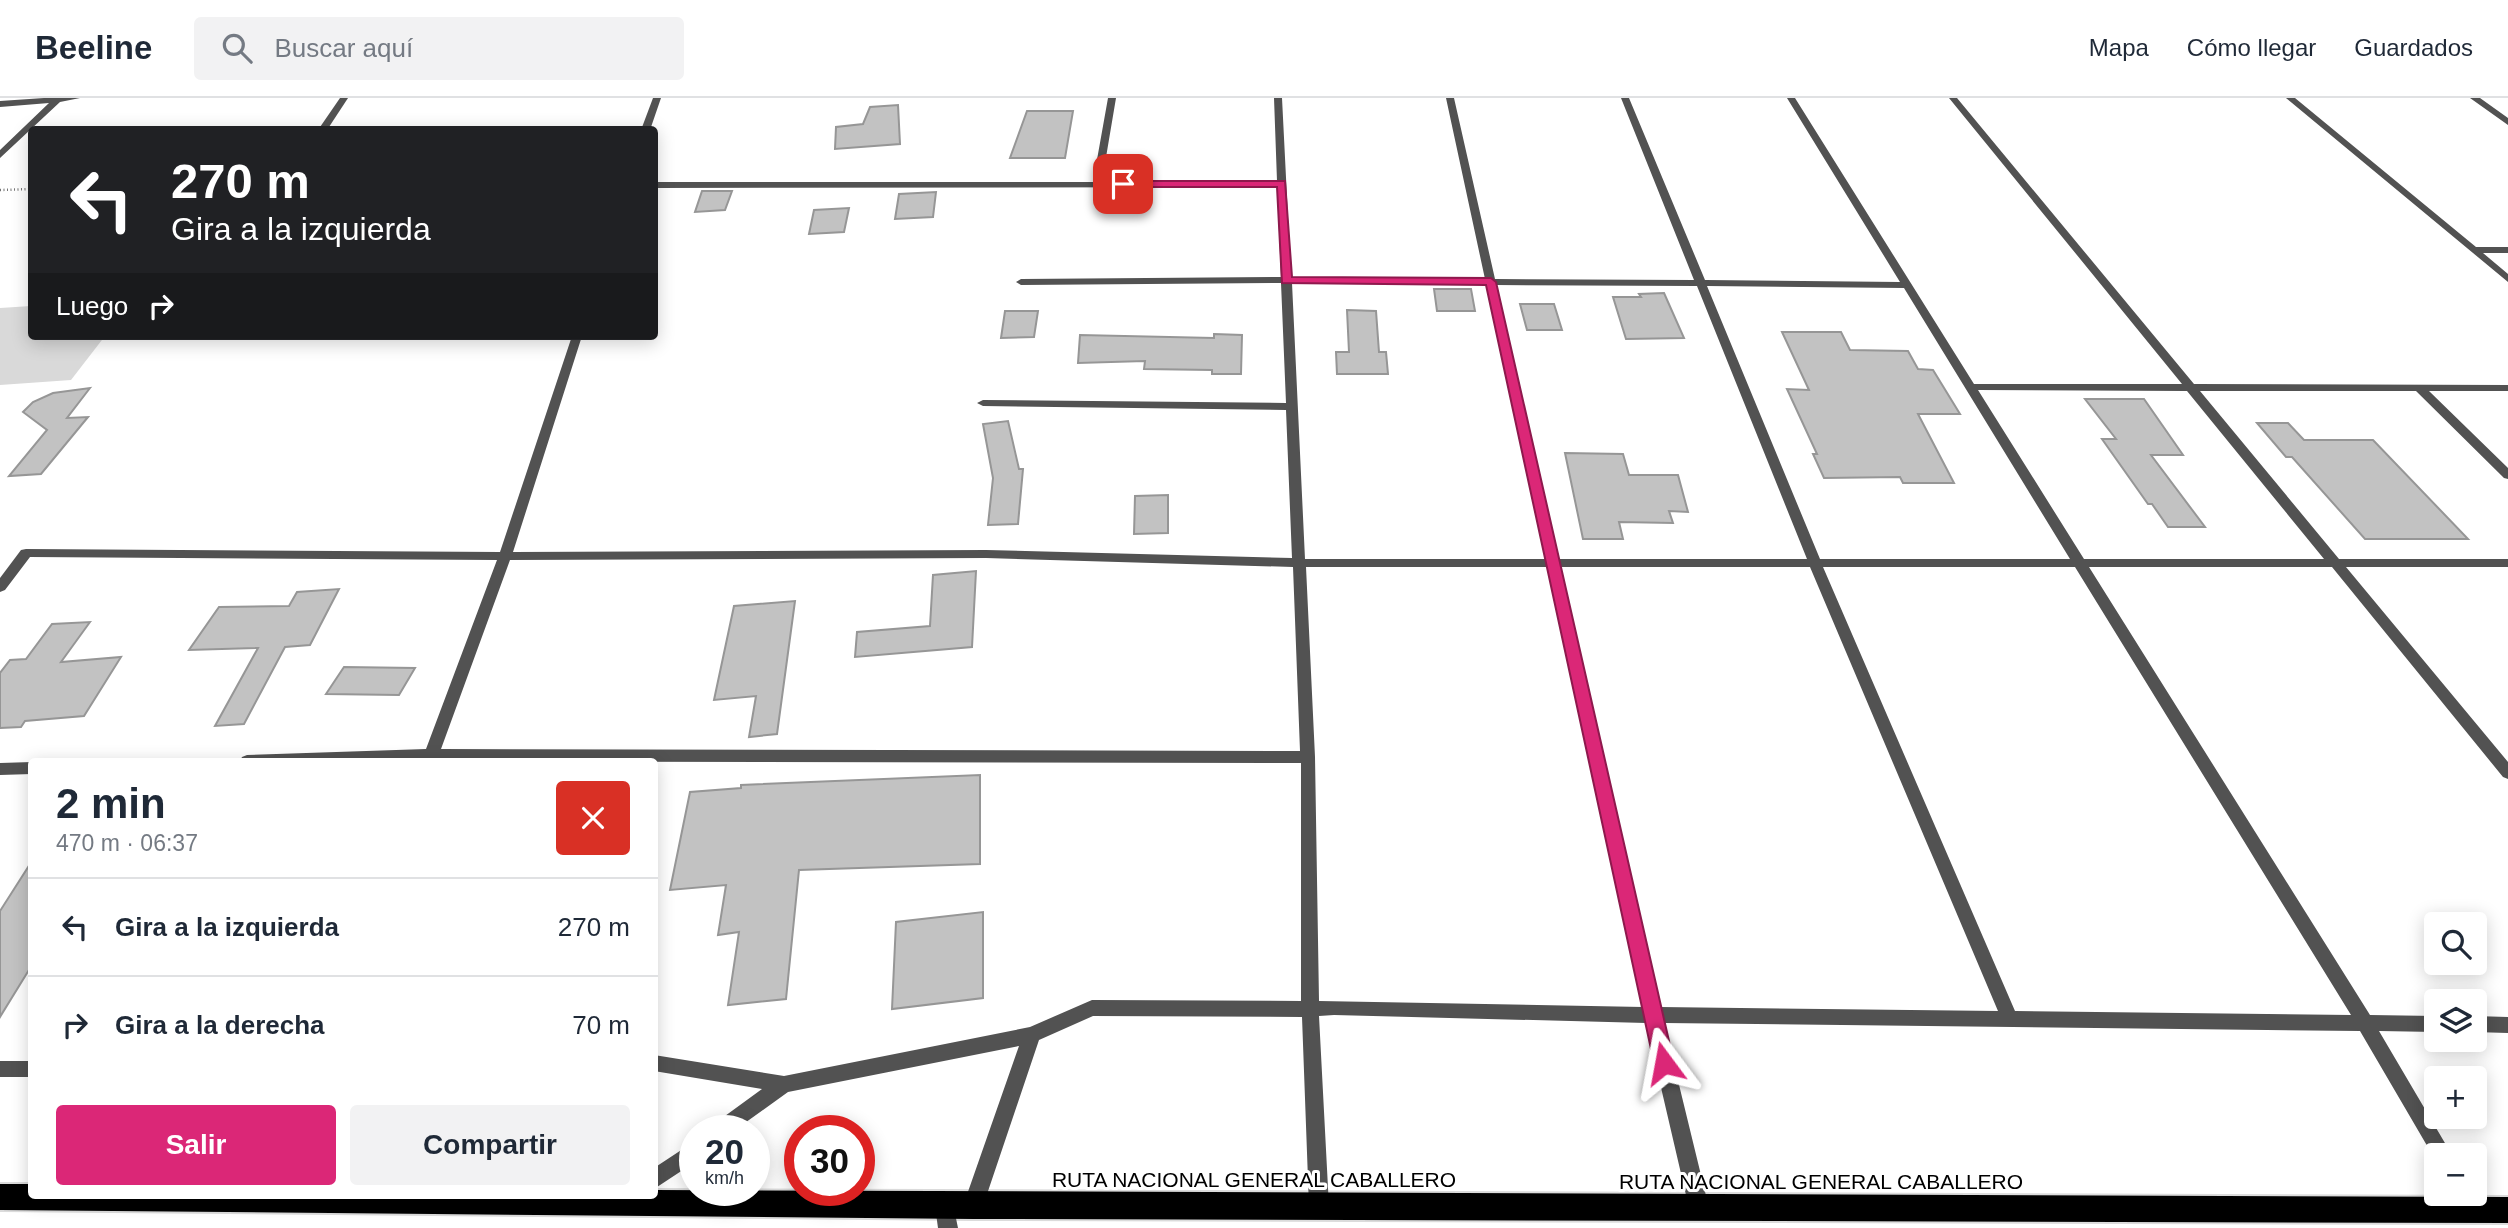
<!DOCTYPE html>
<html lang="es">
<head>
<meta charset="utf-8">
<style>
  body { margin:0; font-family:Helvetica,sans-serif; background:#f2f2f3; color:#1f2937; height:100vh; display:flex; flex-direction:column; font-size:26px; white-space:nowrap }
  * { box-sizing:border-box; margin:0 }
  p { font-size:23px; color:#747a83 }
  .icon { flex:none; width:38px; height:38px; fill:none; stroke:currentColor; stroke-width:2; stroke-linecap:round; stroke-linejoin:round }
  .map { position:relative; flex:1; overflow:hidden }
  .drawer { position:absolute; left:28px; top:660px; width:630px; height:441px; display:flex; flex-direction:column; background:#fff; border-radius:7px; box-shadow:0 4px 18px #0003 }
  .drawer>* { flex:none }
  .top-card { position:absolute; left:28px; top:28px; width:630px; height:214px; border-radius:7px; box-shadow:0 4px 18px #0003; background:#202124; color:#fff; overflow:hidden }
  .tools { position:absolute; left:2424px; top:814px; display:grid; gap:14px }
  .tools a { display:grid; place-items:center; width:63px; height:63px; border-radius:7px; background:#fff; box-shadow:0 4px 18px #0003; font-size:35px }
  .speed { position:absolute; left:679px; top:1017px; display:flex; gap:14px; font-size:35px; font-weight:700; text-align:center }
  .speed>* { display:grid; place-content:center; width:91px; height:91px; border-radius:50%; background:#fff; box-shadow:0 4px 18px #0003; line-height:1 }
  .speed small { font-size:18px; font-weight:400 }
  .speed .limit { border:10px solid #d22; background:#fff; color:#111 }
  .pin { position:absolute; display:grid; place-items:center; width:60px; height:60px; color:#fff; margin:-30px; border-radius:14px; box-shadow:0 4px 10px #0006 }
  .me { position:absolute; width:77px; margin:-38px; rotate:347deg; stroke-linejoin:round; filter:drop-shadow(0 0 5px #0008) }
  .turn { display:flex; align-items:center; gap:24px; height:147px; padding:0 28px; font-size:32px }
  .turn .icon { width:91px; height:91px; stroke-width:2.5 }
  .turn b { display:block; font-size:49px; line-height:60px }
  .then { display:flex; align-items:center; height:66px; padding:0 28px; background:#0003; gap:14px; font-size:26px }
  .round { display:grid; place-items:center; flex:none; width:74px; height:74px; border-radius:7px; background:#f2f2f3 }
  .overview { display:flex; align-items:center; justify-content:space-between; height:119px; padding:0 28px }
  h1 { font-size:42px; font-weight:700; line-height:52px }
  .action { display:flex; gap:14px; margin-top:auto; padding:14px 28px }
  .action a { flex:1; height:80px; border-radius:7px; background:#db2777; color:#fff; font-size:28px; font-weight:700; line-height:80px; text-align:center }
  .action a+a { background:#f2f2f3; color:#1f2937 }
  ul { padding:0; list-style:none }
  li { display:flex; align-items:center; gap:21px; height:98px; padding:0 28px; border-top:2px solid #e0e1e3 }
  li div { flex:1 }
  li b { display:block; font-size:26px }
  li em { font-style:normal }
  header { display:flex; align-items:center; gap:42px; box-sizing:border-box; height:98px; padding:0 35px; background:#fff; border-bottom:2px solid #e0e1e3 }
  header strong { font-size:33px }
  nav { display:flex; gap:38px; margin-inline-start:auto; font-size:24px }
  .search { width:490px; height:63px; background:#f2f2f3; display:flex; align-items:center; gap:18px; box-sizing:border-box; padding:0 24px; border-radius:7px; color:#747a83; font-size:26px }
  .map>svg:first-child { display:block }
  .green { fill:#d9d9d9 }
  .building { fill:#c2c2c2; stroke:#969696; stroke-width:2 }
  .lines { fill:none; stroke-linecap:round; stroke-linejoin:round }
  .trunk-casing { stroke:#dbdbdb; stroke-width:4 }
  .path { stroke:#747474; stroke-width:2.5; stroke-dasharray:1 2.5; stroke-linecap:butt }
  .service { fill:#525252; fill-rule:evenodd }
  .minor { fill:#525252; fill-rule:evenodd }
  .trunk { fill:#000; fill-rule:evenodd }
  .route { fill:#db2777; stroke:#8e194d; stroke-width:2 }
  .labels { text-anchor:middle; stroke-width:6; stroke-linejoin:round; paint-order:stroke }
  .near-street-label { font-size:21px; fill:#000; stroke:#fff }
</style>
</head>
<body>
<header>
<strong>Beeline</strong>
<div class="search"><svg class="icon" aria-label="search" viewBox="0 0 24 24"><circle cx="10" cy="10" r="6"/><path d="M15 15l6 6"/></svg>Buscar aquí</div>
<nav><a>Mapa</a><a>Cómo llegar</a><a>Guardados</a></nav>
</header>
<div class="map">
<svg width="2508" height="1130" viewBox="0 0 2508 1130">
  <rect width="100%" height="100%" fill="#fff"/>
  <path class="green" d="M31 208 32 238H105L71 282 0 287V210Z"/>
  <path class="building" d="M898 7 900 46 835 51 836 29 863 26 870 9Z
    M1027 13H1073L1065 60H1010Z
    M702 93H732L725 112 695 114Z
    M936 94 933 119 895 121 899 96Z
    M849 110 844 134 809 136 814 112Z
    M1434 191H1471L1475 213H1437Z
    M1664 195 1684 240 1626 241 1613 199H1641L1639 196Z
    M1520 206H1554L1562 232H1527Z
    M1347 212 1376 213 1379 254H1386L1388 276H1337L1336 254H1349Z
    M1005 213H1038L1034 239 1001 240Z
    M1782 234H1841L1850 252 1908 253 1918 271 1933 272 1960 316H1918L1954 385H1903L1900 379 1824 380 1813 356H1817L1787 291 1809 292Z
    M1214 236 1242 237 1241 276H1212V272L1144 271 1145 263 1078 265 1080 237 1214 240Z
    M90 290 67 320 88 319 41 376 9 378 47 332 23 314 33 304 53 295Z
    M2085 301H2144L2183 357H2151L2205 429H2168L2152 406H2148L2102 341H2116Z
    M1008 323 1019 371H1023L1018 426 988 427 993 380 983 326Z
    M2257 325H2288L2304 342H2373L2468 441H2365L2292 359H2286Z
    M1565 355 1623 356 1629 377H1678L1688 414 1669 413 1673 425 1619 424 1623 441H1583Z
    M1168 397V435L1134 436 1135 398Z
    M976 473 972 549 855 559 857 534 930 528 933 477Z
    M339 491 310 547 285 549 244 626 215 628 258 550 189 552 219 509 289 508 297 494Z
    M795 503 777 636 749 639 756 598 714 602 734 508Z
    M90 524 61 564 121 559 84 618 25 623 21 629 0 630V575L10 562 26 561 52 526Z
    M344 569 415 570 399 597 326 596Z
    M980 677V766L799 772 786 901 728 907 739 834 718 837 726 787 670 792 690 694 741 690V687Z
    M32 763V867L0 919V813Z
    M983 814V900L892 911 896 824Z"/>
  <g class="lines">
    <g class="trunk-casing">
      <path id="trunk" d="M0 1086H32V1097H654V1092L2508 1099V1125L973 1121 0 1112Z"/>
    </g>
    <path class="path" d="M0 92 32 91"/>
    <path class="service" d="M340 0H348L327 32H318Z"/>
    <path class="minor" d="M44 0H80L60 4 0 60V52L49 5 0 9V3Z
      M653 0H661L650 32H641Z
      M1108 0H1116L1102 83H1277L1274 0H1282L1291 179 1485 181 1446 0H1454L1495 181 1694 182 1621 0H1629L1705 182 1900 184 1787 0H1795L1974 286H2182L1949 0H1957L2194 286 2508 287V293H2429L2508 370V381L2504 380 2416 293H2200L2339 461H2508V469H2346L2508 664V681L2503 679 2332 469H2089L2370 917 2436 918V934L2379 933 2452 1057H2436V1063L2360 933 1664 925 1709 1110 1706 1117 1699 1120 1692 1117 1689 1110 1646 925 1334 917 1319 918 1329 1109 1326 1116 1319 1119 1312 1116 1309 1109 1302 919 1093 918 1039 942 983 1108 980 1115 973 1118 966 1115 963 1108 1019 948 788 994 735 1032H712L714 1026 762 991 654 973V957L784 978 1030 929 1092 902 1301 903V665L240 663 242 659 247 657 426 651 497 462 30 459 5 492 0 494V480L21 452 26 451 500 454 572 238H582L513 454 986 452 1292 460 1286 312 983 308 977 305 983 302 1286 305 1281 185 1021 187 1016 184 1021 181 1281 179 1277 89 654 90V84H1093ZM1292 185 1486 187 1545 461H1305ZM1496 187 1697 188 1807 461H1558ZM1707 188 1904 190 2070 461H1820ZM1978 292 2187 293 2324 461H2084ZM986 460 1293 469 1300 653 441 651 510 462ZM1306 469H1547L1643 909 1319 903 1315 659ZM1560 469H1810L1998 913 1660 909ZM1823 469H2075L2351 917 2015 913Z
      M2286 0H2295L2476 149H2508V155H2483L2508 176V184Z
      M2470 0H2480L2508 20V27Z
      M32 664V676L0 677V665Z
      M2474 918 2508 919V935L2474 934Z
      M0 963H32V979H0Z
      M695 1043V1064L654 1091V1070Z
      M945 1098 952 1101 958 1130H938L935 1108 938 1101Z"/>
    <use href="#trunk" class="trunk"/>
  </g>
  <path class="route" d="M1285 83 1292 179 1491 180 1496 184 1674 965 1671 972 1664 975 1657 972 1654 965 1486 187 1282 185 1277 89H1123L1118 86 1123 83Z"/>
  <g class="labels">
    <g class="near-street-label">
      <text x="1254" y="1089">RUTA NACIONAL GENERAL CABALLERO</text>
      <text x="1821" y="1091">RUTA NACIONAL GENERAL CABALLERO</text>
    </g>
  </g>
</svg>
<div class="tools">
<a><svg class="icon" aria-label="search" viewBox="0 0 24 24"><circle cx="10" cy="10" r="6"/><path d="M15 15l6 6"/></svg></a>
<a><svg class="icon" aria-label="layers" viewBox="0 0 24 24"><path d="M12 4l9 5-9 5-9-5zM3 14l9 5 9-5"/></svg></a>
<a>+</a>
<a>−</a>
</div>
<div class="speed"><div>20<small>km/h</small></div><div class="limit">30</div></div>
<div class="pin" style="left:1123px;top:86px;background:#d93025"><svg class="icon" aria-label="arrive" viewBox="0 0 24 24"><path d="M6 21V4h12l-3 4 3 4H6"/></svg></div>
<svg class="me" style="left:1664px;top:965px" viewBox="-20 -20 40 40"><path d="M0-17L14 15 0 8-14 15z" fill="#db2777" stroke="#fff" stroke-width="4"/></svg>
<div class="top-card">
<div class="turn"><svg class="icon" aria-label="left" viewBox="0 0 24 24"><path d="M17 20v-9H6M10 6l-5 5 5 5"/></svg><div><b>270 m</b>Gira a la izquierda</div></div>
<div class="then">Luego<svg class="icon" aria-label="right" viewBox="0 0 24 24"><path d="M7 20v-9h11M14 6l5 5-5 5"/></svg></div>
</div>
<section class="drawer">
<div class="overview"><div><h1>2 min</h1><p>470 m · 06:37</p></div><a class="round" style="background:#d93025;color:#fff"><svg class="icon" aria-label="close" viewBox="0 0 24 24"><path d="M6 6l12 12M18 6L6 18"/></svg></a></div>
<ul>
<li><svg class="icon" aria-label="left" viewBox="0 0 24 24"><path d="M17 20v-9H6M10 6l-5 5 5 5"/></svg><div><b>Gira a la izquierda</b></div><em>270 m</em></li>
<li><svg class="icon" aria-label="right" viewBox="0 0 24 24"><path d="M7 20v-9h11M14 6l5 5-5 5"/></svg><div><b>Gira a la derecha</b></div><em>70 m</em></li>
</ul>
<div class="action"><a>Salir</a><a>Compartir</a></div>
</section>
</div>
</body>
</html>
